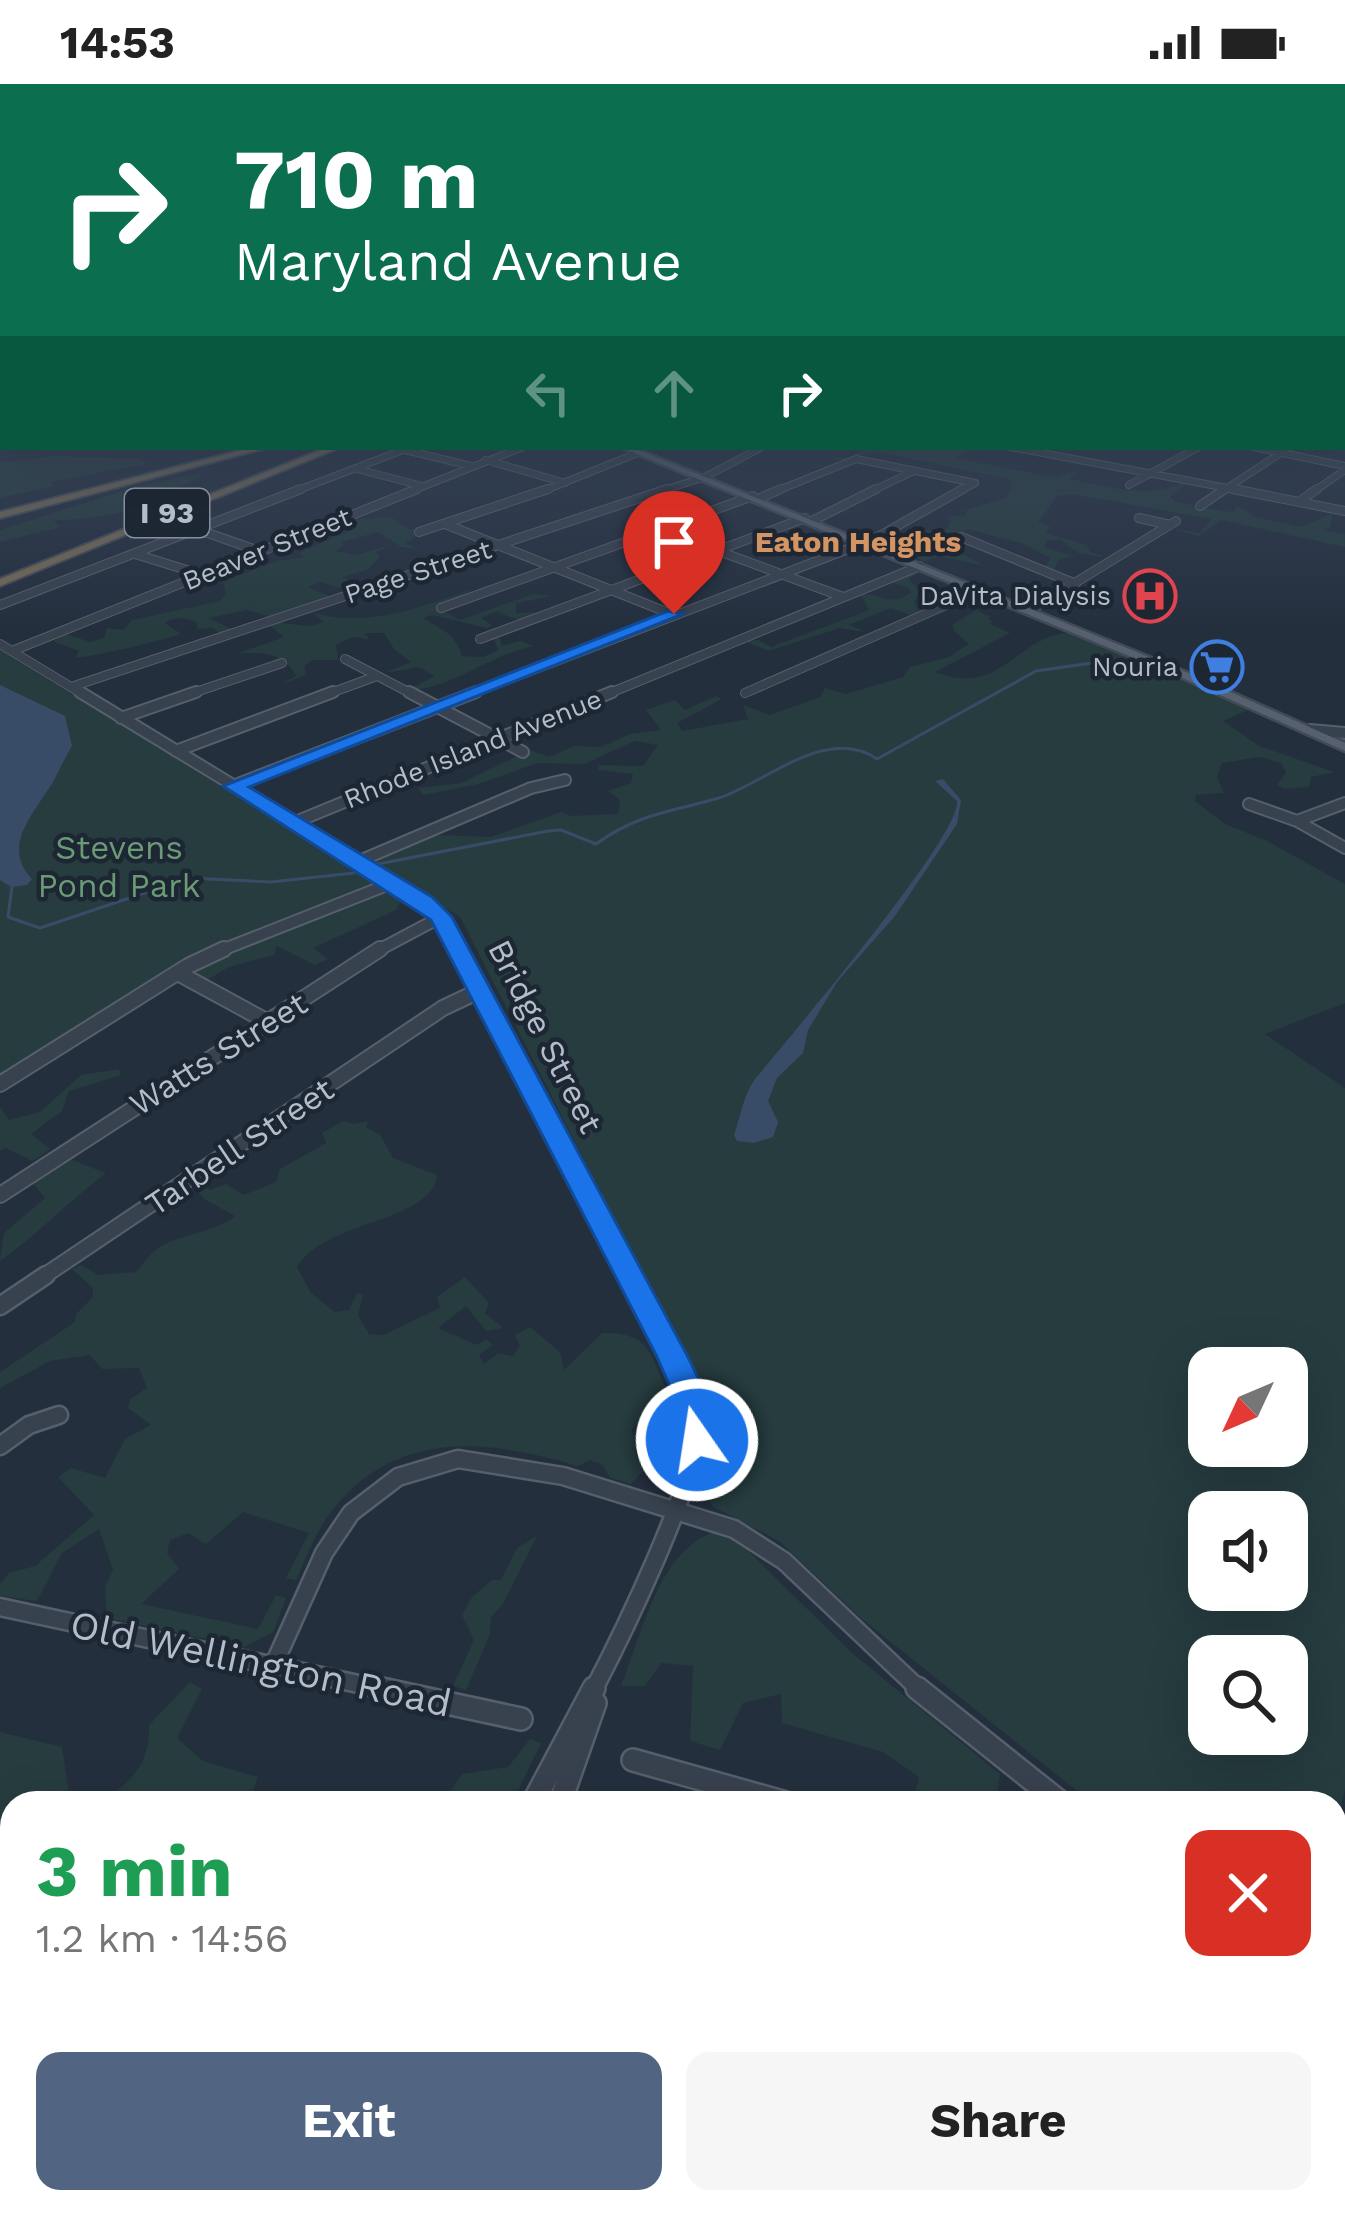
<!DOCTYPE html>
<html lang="en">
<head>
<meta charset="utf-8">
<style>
  body { margin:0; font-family:"Work Sans",sans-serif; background:#f6f6f6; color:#222; height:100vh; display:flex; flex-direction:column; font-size:45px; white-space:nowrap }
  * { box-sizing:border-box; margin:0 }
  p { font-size:39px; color:#767676 }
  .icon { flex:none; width:66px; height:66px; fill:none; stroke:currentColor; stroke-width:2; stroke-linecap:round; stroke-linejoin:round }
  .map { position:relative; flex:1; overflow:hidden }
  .side { position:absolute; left:0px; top:1707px; width:1347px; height:423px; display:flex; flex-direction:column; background:#fff; border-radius:36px 36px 0 0; box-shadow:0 12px 48px #0002 }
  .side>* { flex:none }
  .top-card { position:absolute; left:0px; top:0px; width:1347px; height:366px; box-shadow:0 12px 48px #0002; background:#0b6e4f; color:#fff; overflow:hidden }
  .needle { width:78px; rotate:226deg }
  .fabs { position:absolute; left:1188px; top:1263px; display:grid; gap:24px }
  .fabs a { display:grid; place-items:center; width:120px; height:120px; border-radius:24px; background:#fff; box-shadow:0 12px 48px #0002; font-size:60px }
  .pin { position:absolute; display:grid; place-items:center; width:102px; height:102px; color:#fff; margin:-123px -51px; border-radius:50% 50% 50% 0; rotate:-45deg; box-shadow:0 0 12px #0007 }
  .pin .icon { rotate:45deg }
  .me { position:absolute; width:132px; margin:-66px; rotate:347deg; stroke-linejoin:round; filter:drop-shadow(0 0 9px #0008) }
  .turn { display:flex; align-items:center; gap:42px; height:252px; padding:0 36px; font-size:54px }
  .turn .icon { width:156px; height:156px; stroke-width:2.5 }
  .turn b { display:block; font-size:84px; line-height:102px }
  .lanes { display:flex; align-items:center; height:114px; padding:0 36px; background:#0003; justify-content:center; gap:60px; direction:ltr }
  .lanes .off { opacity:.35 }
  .round { display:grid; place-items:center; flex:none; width:126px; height:126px; border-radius:24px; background:#f6f6f6 }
  .head { display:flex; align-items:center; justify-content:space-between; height:204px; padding:0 36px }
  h1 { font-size:72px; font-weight:700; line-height:90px; color:#1e9e55 }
  .cta { display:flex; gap:24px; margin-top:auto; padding:24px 36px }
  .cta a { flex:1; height:138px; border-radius:24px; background:#516482; color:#fff; font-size:48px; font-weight:700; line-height:138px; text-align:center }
  .cta a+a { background:#f6f6f6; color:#222 }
  .status { display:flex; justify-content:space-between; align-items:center; height:84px; padding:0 60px; background:#fff; direction:ltr }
  .status svg { height:33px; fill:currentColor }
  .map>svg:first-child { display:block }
  .green { fill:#263c3f; fill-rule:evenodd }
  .water { fill:#394c67 }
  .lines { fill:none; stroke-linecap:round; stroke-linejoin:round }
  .stream { stroke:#394c67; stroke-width:3 }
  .minor-far5-casing { stroke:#565f6c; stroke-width:8 }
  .minor-far4-casing { stroke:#565f6c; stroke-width:10 }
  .minor-far3-casing { stroke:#565f6c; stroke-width:14 }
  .minor-far2-casing { stroke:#565f6c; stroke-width:18 }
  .minor-far1-casing { stroke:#565f6c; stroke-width:21 }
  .minor-casing { stroke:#565f6c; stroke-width:26 }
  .major-casing { stroke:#414a57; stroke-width:5 }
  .highway-casing { stroke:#434c59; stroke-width:4 }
  .minor-far5 { stroke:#38414e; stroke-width:6 }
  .minor-far4 { stroke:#38414e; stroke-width:8 }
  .minor-far3 { stroke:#38414e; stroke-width:10 }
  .minor-far2 { stroke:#38414e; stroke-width:14 }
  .minor-far1 { stroke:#38414e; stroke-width:16 }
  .minor { stroke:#38414e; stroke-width:21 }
  .major { fill:#56606e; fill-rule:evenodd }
  .highway { fill:#746855; fill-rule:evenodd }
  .route { fill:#1a73e8; stroke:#114b97; stroke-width:3 }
  .labels { text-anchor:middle; stroke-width:9; stroke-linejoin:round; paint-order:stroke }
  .far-street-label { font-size:27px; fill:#b4bcc9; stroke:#1d2633 }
  .far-poi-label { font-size:27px; fill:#b4bcc9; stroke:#1d2633; text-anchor:end }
  .shield { fill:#1d2633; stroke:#878f9c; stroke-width:3 }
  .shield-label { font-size:30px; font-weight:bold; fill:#b4bcc9 }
  .far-neighbourhood-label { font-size:30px; font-weight:bold; fill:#d59563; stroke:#1d2633 }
  .park-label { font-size:33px; fill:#6b9a76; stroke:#1d2633 }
  .street-label { font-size:33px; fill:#b4bcc9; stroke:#1d2633 }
  .near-street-label { font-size:39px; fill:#b4bcc9; stroke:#1d2633 }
</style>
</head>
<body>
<div class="status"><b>14:53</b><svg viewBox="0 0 49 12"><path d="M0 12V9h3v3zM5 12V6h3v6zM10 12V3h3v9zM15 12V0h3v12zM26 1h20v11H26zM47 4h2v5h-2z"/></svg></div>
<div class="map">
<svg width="1345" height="2129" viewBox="0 0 1345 2129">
  <rect width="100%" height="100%" fill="#242f3e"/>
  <path class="green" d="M868 363 966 364 972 365 954 374 1057 394 1078 387 1069 395C1104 402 1151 416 1183 398L1187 399 1170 413 1176 418 1234 429 1237 421 1255 433 1302 443 1333 429 1330 443 1324 446 1345 450V463L1221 436 1199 452 1169 444 1199 449 1212 435 1072 410 1057 412 1038 438 1050 443 1046 449 1087 461 1090 468 1105 473 1078 469 1059 455 1046 457 1044 463 1074 472 1058 476 1054 486 1045 483 1050 474 1024 460 968 445 950 456 949 463 985 482 939 472 924 477 910 471 922 467 914 458 896 453 930 456 916 447 946 446 951 438 947 433 965 432 968 425 1007 414 1012 396 876 367 842 376 825 374H848Z
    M55 372 137 375 149 379 51 398 54 402 0 414V379Z
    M196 390H205C155 415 130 435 58 436L53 438 60 441 57 444 0 458V446L135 403Z
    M391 433 408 445 427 444 405 460 417 465 401 463 378 448 342 458 344 461 336 467 356 471 393 460 376 468 380 473 367 486 343 493 360 504 349 507 320 498 308 503 331 513 272 533 247 526 208 534 234 546 220 550 213 544 197 545V538C186 534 173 532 165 539L181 550C164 556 85 575 76 573L79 567 53 557 66 550 90 558 104 554 107 544 123 546 132 536 220 517 226 510 223 497 278 477 305 473 299 469 357 443 353 436Z
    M911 489 916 490 909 495 921 509 914 517 919 528 909 531 891 524 849 541 865 548 840 544 768 567 745 557 758 556 771 563 869 526 861 510C881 509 892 524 911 508L908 504 889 498Z
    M473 505 438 524 460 536 533 510 552 512 516 519V529L538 528C524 540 512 535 497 527L481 534 492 541 487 544 432 531 423 534C440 545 456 549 462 572L483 573 498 566 494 554 499 553 502 562 520 557 534 562C490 571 459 600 416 606L413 603 435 592 418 583 385 589 411 578 394 565 384 549H365L369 555 353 553 336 561 338 576H312L304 582 306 591 280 601 296 592C283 566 258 568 236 570L284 553 269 541C290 534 302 548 323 538L314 529C370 544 420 523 473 505Z
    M976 526 991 533 988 535 994 538 990 540 1010 549 935 588C1002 614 1014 553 1068 549L1250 625 1223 637 1259 662 1334 688 1311 693 1309 703 1284 705 1277 701 1286 688 1281 679 1260 673 1222 679 1217 693 1224 709 1196 711 1195 717 1225 740 1267 757 1345 800V919L1265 950 1345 1004V1705L1335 1745V1719H1092L862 1535 779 1457 714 1423 703 1410C703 1355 723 1358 697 1296L460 833 373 778 437 751 491 753 561 728 571 732 618 730 620 716 608 707 631 699 633 690 599 686 598 681 643 682 658 661 635 657 584 680 537 679 479 700 423 711 418 704 461 699 530 666 549 673 574 662 601 663 630 650 661 646 646 626 675 616 685 626 716 612 722 615 677 639 682 647 748 635 743 621 770 631 820 613 825 604 846 610 903 593 910 583 949 573 969 560 953 546V540ZM1209 1284H1287V1362H1209ZM1209 1428H1287V1506H1209ZM1209 1572H1287V1650H1209Z
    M0 566 349 781 375 799 219 861 0 995Z
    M384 809 403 814 396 826 313 864 328 875 315 881 277 862 274 871 229 883 207 896 196 889C219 863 345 819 384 809Z
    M119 985 121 991 69 1007 62 1027 31 1050 50 1065 33 1077 6 1064 0 1067V1023L9 1036 40 1028 81 991Z
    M343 1037 354 1040 368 1037 366 1043 380 1051 393 1074 437 1091C432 1139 324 1136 297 1183L311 1209 335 1228 349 1226 357 1209 363 1211 358 1231 369 1250 383 1251 440 1224 437 1213 465 1193 489 1219 485 1229 503 1244 486 1247 466 1222 438 1244 477 1261 486 1255 493 1261 479 1271 484 1280 498 1269 513 1272 520 1262 515 1251 530 1243 560 1268 564 1286 602 1249C652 1248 650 1271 669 1311 659 1329 643 1331 631 1347L635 1352 650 1346 663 1366 631 1400 610 1394 603 1381 590 1376 578 1382C486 1355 396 1344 330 1429 316 1448 306 1474 296 1496L286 1494 309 1449 243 1428 206 1460 188 1449 170 1456 167 1469 179 1485 141 1520 258 1545 276 1511 286 1514 273 1548 244 1563 107 1534 105 1503 113 1486 99 1445 62 1469 37 1517 0 1512V1500L9 1489 35 1482 94 1431 58 1393 71 1384 105 1394 125 1355 151 1341 128 1324 130 1315 147 1304 139 1284 102 1285 90 1271 50 1277 0 1304V1288L75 1238 76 1230 93 1213V1204L72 1185 81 1181 98 1191 136 1188C146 1177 150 1168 163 1161 186 1149 215 1148 235 1132L204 1115 193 1102 201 1096 210 1106 226 1100 244 1111 276 1098 280 1085 326 1059 322 1049Z
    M67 1074 106 1089C69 1117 39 1149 0 1177L4 1149 45 1114 31 1097Z
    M714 1448 736 1455 852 1569 1000 1690 996 1719H913L919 1693 883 1668 782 1639 781 1610 743 1619 720 1666 690 1657 693 1582 661 1579 645 1602H621C642 1551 658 1467 714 1448Z
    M537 1452 503 1520 491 1533 490 1550 466 1606 453 1602 474 1556 462 1531 472 1513 492 1496H501L517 1464Z
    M190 1598 202 1605 177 1654 203 1677 258 1693 250 1715 242 1719H94C129 1704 151 1679 149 1641Z
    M0 1648 62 1663 70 1715 81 1719H12V1880L0 1877Z
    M530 1655 541 1659 512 1719H442L462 1690 508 1683Z
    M0 1997 12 2002V2118H175L182 2129H0Z
    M899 2118H1100L1120 2129H938Z"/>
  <path class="water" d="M0 601 65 632 72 662C65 673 60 685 54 696 35 729 0 761 32 795L27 801 11 803 0 796Z
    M943 695 961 716 957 740 895 832 837 898 808 946 803 969 777 994 768 1017 778 1038 773 1053 754 1059 737 1057 734 1051C741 1031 743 1012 755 995 787 956 962 751 957 717L935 697Z"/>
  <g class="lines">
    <path class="stream" d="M378 780 548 747 561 746 596 760C639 729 671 728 719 714 765 699 828 640 877 675L1036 587 1120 575
      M12 802 8 833 40 844 189 794 271 798 354 789"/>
    <g class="minor-far5-casing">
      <path id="minor-far5" d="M1011 363 1248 408
        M1254 363 1345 382
        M405 366 471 382
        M486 376 565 399
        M357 385 422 402
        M1129 401 1199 363
        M293 408 411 363
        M409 408 523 363
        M541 408 640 368
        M658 408 705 393 762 363
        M774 408 856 375 975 399
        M870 408 914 387
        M958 408 975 399
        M1221 408 1290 363
        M1313 408 1345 386"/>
    </g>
    <g class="minor-far4-casing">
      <path id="minor-far4" d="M1233 405 1345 427
        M758 415 781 405
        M1299 418 1317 405
        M1200 422 1225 405
        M1139 434 1170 441
        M812 437 876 405
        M445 440 674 531
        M199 446 262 468
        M662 446 843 513
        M419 448 548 405
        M961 453 1076 500
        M135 470 203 491
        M0 521 301 405
        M441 524 753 412
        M1029 527 1176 437
        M480 555 805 434
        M0 560 84 611
        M12 567 417 405
        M345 575 414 611
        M71 603 667 405
        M745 609 980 506
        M187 611 282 579
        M325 611 377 592
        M468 611 874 455 963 405
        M605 611 920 482"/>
    </g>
    <g class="minor-far3-casing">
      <path id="minor-far3" d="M80 608 415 812 441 833 460 868
        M409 608 523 668
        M121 634 196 608
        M1310 646 1345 649
        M176 667 333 608
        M233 702 476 608
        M1249 720 1297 737 1345 764
        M1297 737 1345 719
        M293 739 612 608
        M357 778 531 704 565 696
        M217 868 392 799
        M375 868 441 833"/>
    </g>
    <g class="minor-far2-casing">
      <path id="minor-far2" d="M458 865 631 1194
        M178 889 268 938
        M0 1000 188 882 224 865
        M0 1111 380 865
        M41 1194 443 924 481 906"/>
    </g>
    <g class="minor-far1-casing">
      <path id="minor-far1" d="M0 1222 46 1191
        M0 1362 29 1341 59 1331
        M0 1523 391 1607
        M274 1580 324 1469 351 1429 398 1393 458 1375 563 1392 734 1445 784 1477 921 1607
        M593 1607C619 1557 700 1393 697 1342 694 1291 652 1235 629 1191"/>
    </g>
    <g class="minor-casing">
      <path id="minor" d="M377 1604 521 1635
        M917 1604 1061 1719
        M633 1676 786 1719
        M533 1719 594 1604
        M560 1719 595 1619"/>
    </g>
    <g class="major-casing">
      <path id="major" d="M1344 329H1345V333H1344Z
        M620 363H631L1186 588 1345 659V667L1178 592Z
        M1345 1788V1852L1335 1858V1794Z
        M0 1889 12 1893V1919L0 1915Z
        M0 1942 12 1946V1972L0 1968Z
        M585 2118H650L656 2129H591Z
        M784 2118H846L852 2129H790Z
        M1159 2118H1191L1187 2129H1155Z
        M1218 2118H1250L1246 2129H1214Z
        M1282 2118H1311L1315 2129H1286Z"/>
    </g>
    <g class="highway-casing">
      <path id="highway" d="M254 363H270L0 434V428Z
        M328 363H341L0 502V495Z
        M0 1962 12 1966V1996L0 1992Z
        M180 2118H212L216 2129H184Z
        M327 2118H359L354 2129H322Z
        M383 2118H416L411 2129H378Z"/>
    </g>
    <use href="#minor-far5" class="minor-far5"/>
    <use href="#minor-far4" class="minor-far4"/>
    <use href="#minor-far3" class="minor-far3"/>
    <use href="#minor-far2" class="minor-far2"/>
    <use href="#minor-far1" class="minor-far1"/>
    <use href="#minor" class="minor"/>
    <use href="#major" class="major"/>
    <use href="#highway" class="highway"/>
  </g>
  <linearGradient id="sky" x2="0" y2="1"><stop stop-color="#141a22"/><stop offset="0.45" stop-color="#3f4d63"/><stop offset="1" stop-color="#3f4d63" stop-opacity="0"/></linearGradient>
  <rect width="1345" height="545" fill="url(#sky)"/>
  <path class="route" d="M668 527 683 530 249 703 432 813 452 833 688 1273C700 1298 722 1338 709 1365L697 1369 686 1365 674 1312 657 1273 431 836 223 702Z"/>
  <defs>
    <g id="hospital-ring" transform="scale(2.7)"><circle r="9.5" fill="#1d2633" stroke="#e0444e" stroke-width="1.5"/><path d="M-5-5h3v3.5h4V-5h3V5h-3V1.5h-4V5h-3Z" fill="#e0444e"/></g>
    <g id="supermarket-ring" transform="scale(2.7)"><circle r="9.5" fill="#1d2633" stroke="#3f7fe0" stroke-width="1.5"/><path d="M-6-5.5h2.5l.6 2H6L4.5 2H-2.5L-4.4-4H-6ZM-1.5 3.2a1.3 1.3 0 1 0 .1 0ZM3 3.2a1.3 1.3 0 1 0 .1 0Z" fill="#3f7fe0"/></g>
  </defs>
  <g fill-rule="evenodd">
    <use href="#hospital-ring" x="1150" y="512"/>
    <use href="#supermarket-ring" x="1217" y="583"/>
  </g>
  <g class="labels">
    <g class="far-street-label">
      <text transform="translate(267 465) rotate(-22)" y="9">Beaver Street</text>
      <text transform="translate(418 488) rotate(-18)" y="9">Page Street</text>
      <text transform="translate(473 665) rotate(-22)" y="9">Rhode Island Avenue</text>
    </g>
    <g class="far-poi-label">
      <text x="1111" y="521">DaVita Dialysis</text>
      <text x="1178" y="592">Nouria</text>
    </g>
    <rect class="shield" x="125" y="405" width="84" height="48" rx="9"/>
    <g class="shield-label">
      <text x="167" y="439">I 93</text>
    </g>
    <g class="far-neighbourhood-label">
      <text x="858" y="468">Eaton Heights</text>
    </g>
    <g class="park-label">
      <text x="119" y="775">Stevens<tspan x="119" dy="38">Pond Park</tspan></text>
    </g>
    <g class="street-label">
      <text transform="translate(546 952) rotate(63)" y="12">Bridge Street</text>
      <text transform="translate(218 969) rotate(-32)" y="12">Watts Street</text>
      <text transform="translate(239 1062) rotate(-34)" y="12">Tarbell Street</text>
    </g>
    <g class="near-street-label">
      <text transform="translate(261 1579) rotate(12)" y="14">Old Wellington Road</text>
    </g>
  </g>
</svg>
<div class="fabs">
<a><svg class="needle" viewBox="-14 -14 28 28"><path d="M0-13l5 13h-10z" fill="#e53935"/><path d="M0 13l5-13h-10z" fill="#767676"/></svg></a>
<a><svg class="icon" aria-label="sound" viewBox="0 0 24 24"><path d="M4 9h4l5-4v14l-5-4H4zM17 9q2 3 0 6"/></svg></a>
<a><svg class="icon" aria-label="search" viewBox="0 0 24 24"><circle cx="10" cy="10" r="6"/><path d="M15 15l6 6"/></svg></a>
</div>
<div class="pin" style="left:674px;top:530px;background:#d93025"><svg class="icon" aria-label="arrive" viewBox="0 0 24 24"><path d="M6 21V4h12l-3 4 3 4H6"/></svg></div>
<svg class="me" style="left:697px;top:1356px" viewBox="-20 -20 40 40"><circle r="17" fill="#1a73e8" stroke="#fff" stroke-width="3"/><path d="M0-11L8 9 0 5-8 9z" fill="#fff"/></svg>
<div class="top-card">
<div class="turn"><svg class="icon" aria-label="right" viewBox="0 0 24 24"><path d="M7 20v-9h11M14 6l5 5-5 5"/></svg><div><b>710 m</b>Maryland Avenue</div></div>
<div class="lanes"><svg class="icon off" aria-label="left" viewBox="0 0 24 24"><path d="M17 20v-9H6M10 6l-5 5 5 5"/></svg><svg class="icon off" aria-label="ahead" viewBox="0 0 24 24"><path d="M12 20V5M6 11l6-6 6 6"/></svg><svg class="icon" aria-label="right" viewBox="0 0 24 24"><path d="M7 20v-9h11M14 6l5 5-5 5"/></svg></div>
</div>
<section class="side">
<div class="head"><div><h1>3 min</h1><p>1.2 km · 14:56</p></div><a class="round" style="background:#d93025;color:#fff"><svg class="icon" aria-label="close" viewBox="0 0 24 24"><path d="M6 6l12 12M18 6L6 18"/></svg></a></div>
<div class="cta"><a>Exit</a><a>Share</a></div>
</section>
</div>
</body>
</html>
